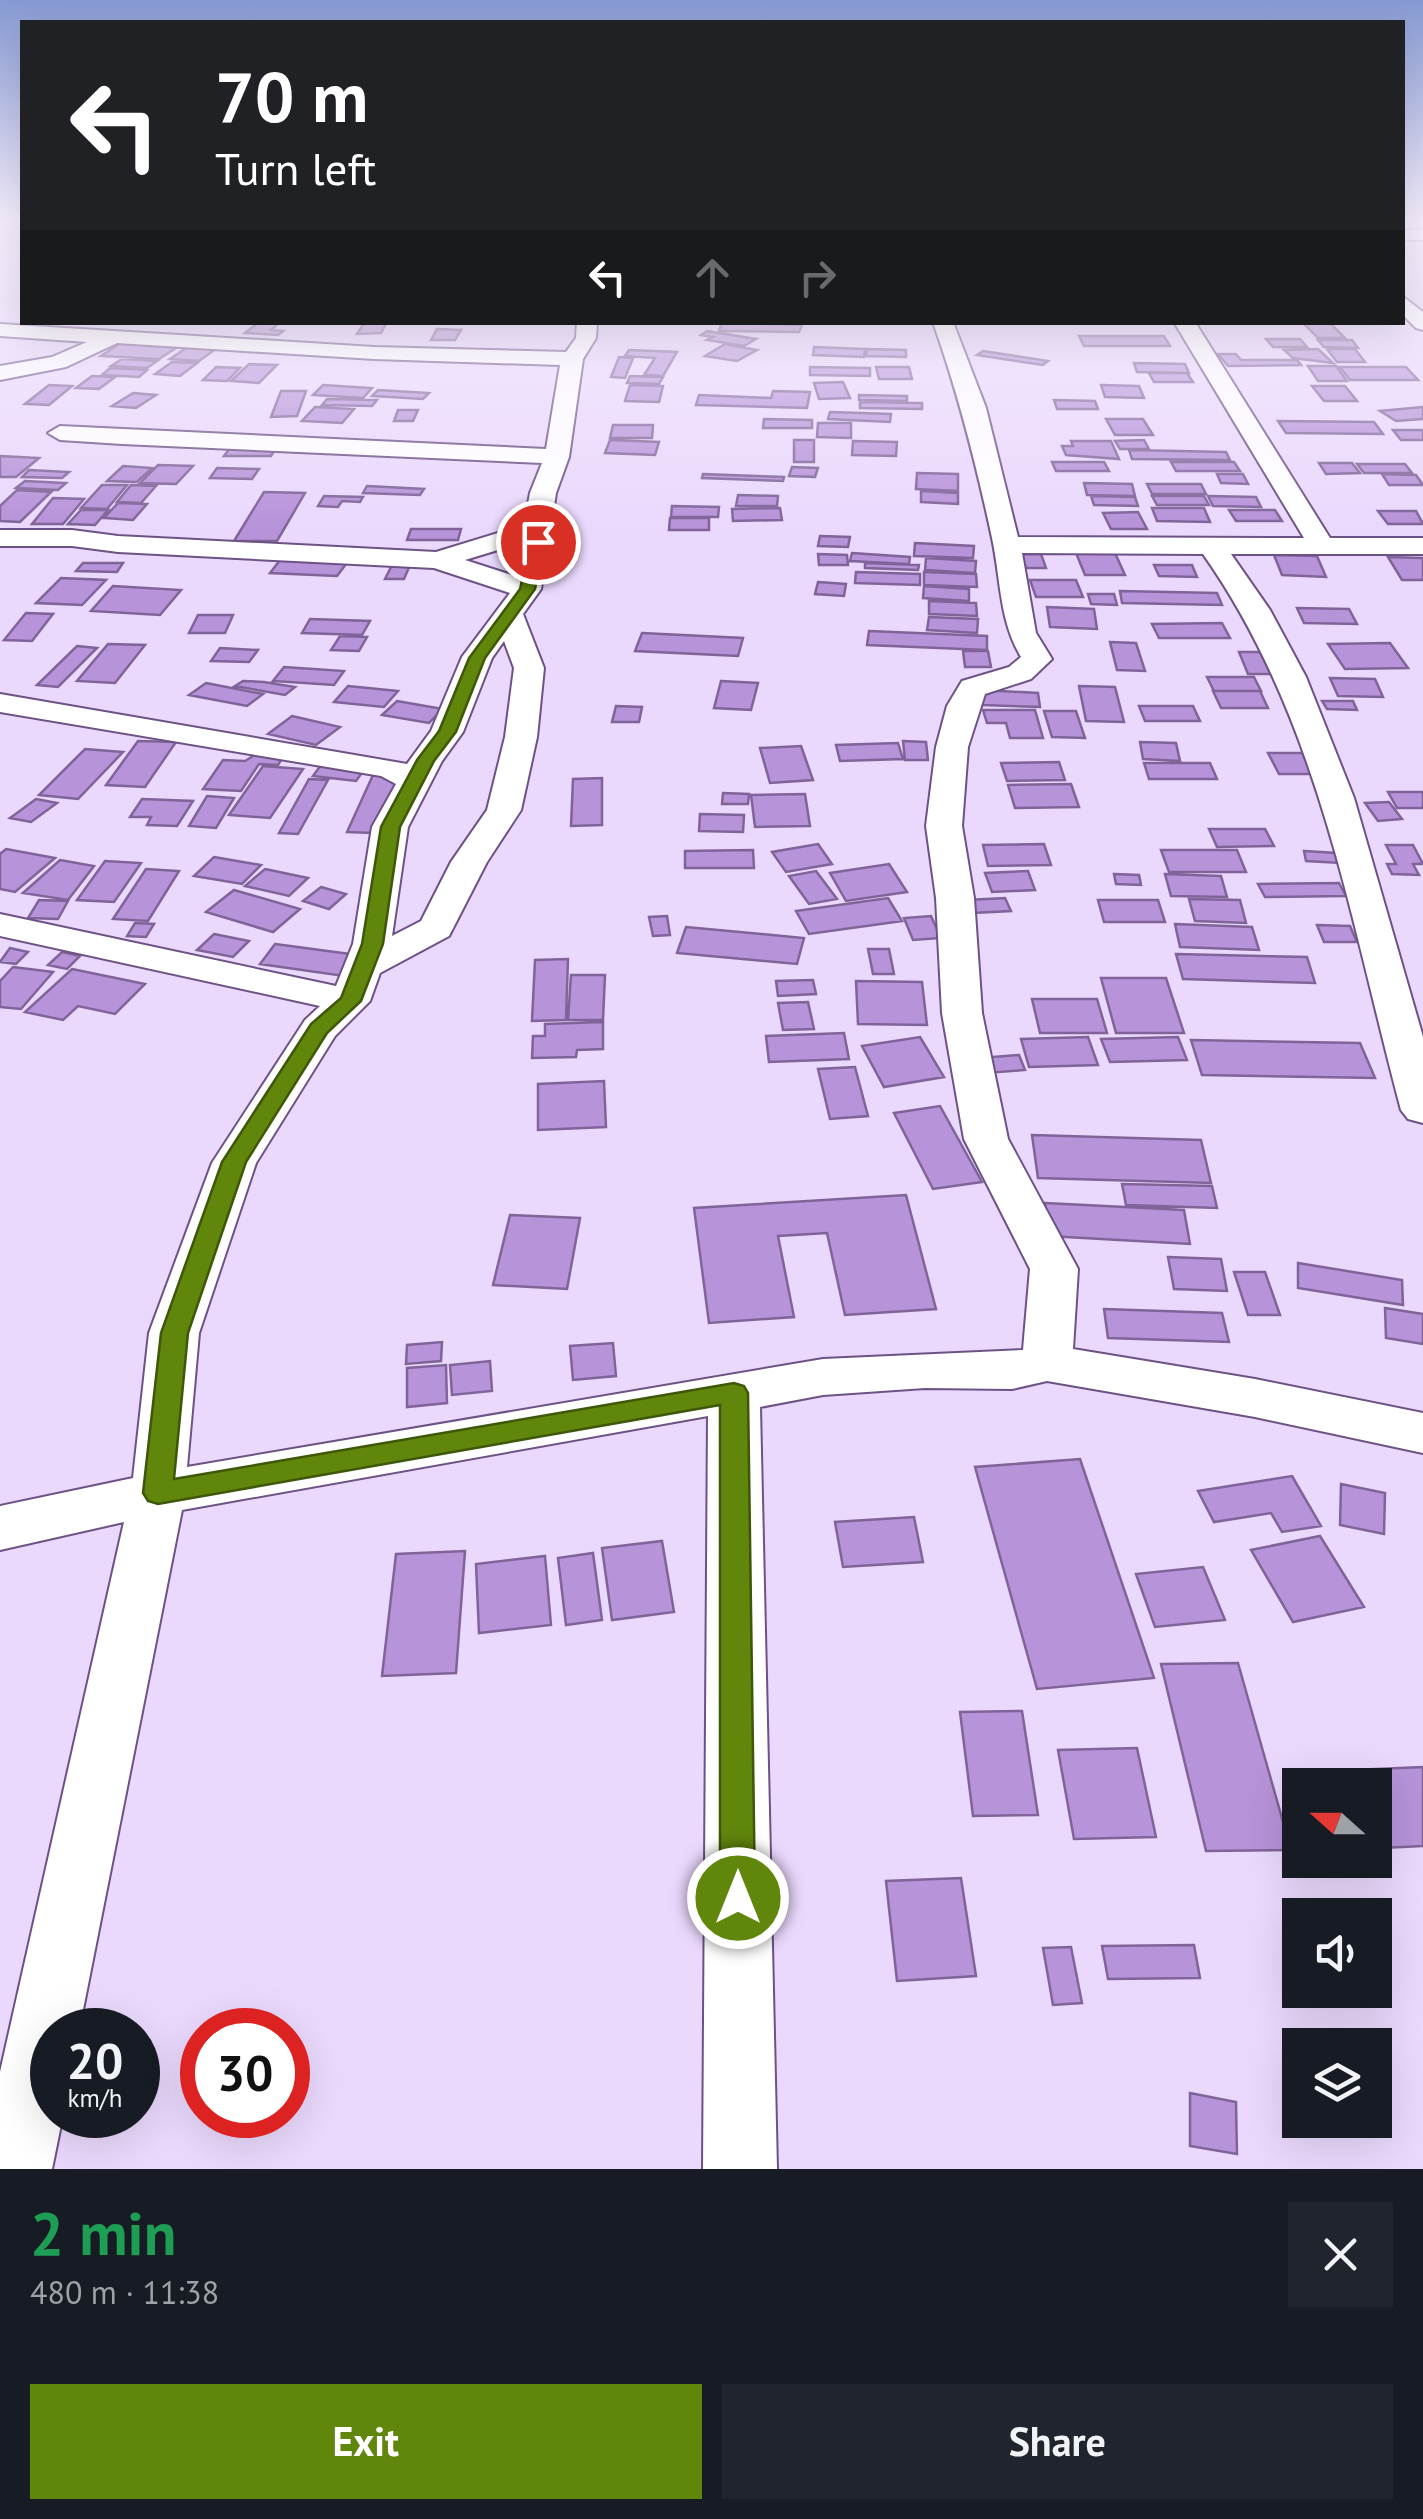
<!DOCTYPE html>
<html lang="en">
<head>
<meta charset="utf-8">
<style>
  body { margin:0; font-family:"PT Sans",sans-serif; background:#20242c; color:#f1f3f6; height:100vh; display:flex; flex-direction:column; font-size:38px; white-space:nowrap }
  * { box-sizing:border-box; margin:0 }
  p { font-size:32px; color:#9ea1a6 }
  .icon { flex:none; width:55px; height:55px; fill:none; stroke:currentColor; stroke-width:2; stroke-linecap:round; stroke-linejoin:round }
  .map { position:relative; height:2169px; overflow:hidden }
  .details { display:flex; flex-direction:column; background:#171b24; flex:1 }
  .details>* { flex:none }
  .top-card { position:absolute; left:20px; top:20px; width:1385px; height:305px; border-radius:0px; box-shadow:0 10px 40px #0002; background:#202124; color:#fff; overflow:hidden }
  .needle { width:65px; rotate:291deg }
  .fabs { position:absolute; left:1282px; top:1768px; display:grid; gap:20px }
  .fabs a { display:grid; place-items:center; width:110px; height:110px; border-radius:0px; background:#171b24; box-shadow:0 10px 40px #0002; font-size:50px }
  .speed { position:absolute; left:30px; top:2008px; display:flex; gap:20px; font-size:50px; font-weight:700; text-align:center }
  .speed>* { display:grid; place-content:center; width:130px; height:130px; border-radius:50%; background:#171b24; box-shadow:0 10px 40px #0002; line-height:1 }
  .speed small { font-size:25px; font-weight:400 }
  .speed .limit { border:15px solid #d22; background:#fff; color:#111 }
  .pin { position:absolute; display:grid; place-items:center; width:85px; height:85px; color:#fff; margin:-42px; border:5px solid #fff; border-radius:50%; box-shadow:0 2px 10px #0007 }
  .me { position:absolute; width:110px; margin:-55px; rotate:0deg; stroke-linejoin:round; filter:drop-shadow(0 0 8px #0008) }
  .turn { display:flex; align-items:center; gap:35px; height:210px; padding:0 30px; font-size:45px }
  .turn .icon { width:130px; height:130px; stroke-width:2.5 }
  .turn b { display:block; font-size:70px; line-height:85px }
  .lanes { display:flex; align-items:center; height:95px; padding:0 30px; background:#0003; justify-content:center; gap:50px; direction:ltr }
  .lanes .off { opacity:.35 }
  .round { display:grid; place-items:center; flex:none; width:105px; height:105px; border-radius:0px; background:#20242c }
  .overview { display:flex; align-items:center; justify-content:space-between; height:170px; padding:0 30px }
  h1 { font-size:60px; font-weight:700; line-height:75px; color:#1e9e55 }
  .primary-button { display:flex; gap:20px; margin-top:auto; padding:20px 30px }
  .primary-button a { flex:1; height:115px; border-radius:0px; background:#60860c; color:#fff; font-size:40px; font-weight:700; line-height:115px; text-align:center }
  .primary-button a+a { background:#20242c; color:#f1f3f6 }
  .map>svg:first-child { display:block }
  .building { fill:#b793d9; stroke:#806499; stroke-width:2.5 }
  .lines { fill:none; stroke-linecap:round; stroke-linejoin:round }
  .minor-casing { stroke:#6d5285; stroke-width:4 }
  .minor { fill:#fff; fill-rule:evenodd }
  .route { fill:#60860c; stroke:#3e5708; stroke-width:2.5 }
</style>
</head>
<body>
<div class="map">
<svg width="1423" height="2169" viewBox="0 0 1423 2169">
  <rect width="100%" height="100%" fill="#ead9fd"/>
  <path class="building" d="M259 322H280L271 330 283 331 278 335 245 333Z
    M365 322H387L381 333 357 334Z
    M1329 322 1345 338H1318L1303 323Z
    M722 323H741L802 325 799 332 719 331Z
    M437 329 461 330 455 340H431Z
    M707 331 756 339 744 346 707 340 713 337 701 335Z
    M1079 336H1164L1170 346H1084Z
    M1266 339H1300L1307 347H1273Z
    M1318 340H1352L1358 348 1324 347Z
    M122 342 179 346 159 359 101 356Z
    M725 344 757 350 737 361 705 356Z
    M189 346 217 348 199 361 170 359Z
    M814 347 865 349 864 357 813 355Z
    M867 349 906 350V357L866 356Z
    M1318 349 1333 363 1293 358 1284 350Z
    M1327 349H1355L1365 362H1337Z
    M629 350 677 352 663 376 644 375 655 358 625 356Z
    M983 351 1048 361 1043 365 977 355Z
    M1218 354H1236L1241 360H1297L1301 365 1228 366Z
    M619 357 633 358 625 378 611 377Z
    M122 359 157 361 147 368 111 366Z
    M172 362 197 363 180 376 155 374Z
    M1134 363 1185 364 1189 373 1137 372Z
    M249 364 277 365 259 383 231 381Z
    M1308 366H1336L1347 381H1318Z
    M216 367 240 368 227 381 203 380Z
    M810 367 870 368V376L810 375Z
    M876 367H909L912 379H879Z
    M1340 367H1406L1418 380H1350Z
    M110 368 147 370 139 377 102 375Z
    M1149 373H1187L1193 382H1154Z
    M92 376 115 377 99 389 76 388Z
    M630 376 663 377 659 384 627 383Z
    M843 382 850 398 819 399 814 383Z
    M49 385 72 386 49 405 25 404Z
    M323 385 372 388 363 398 313 395Z
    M630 385 663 386 659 402 625 401Z
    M1101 385 1139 386 1144 398 1105 397Z
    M1312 386H1345L1357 401H1324Z
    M378 390 429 393 423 399 372 396Z
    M281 391H306L297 416 271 417Z
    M773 391 810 392 807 408 696 405 699 395 771 398Z
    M133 393 156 395 136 408 112 406Z
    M859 395 907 396V401L859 400Z
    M327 399 377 400 372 406 322 405Z
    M1054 400 1095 401 1098 409H1057Z
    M860 402 922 403V409L860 408Z
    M315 407 354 409 342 423 302 421Z
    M1423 407V419L1396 421 1380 411Z
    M398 410H418L413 421H394Z
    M830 412 891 414 890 422 828 419Z
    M764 419 812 420V428H763Z
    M1106 419H1143L1153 435H1115Z
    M1278 421 1374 422 1383 434 1286 433Z
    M818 423H851V438L817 437Z
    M613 425H653L652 438H610Z
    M1393 430H1423V440H1401Z
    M610 440 659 442 655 455 605 453Z
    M794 440H814V462H794Z
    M1144 440 1149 449H1120L1115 441Z
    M853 441 897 442 896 456 852 455Z
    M1071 441H1111L1119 459 1066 455 1062 446H1073Z
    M232 445H278L271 456H224Z
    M1129 450 1226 452 1230 460 1132 459Z
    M0 457 1 456 39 458 16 477H0Z
    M1052 462H1104L1109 471H1056Z
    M1171 462H1234L1240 471H1176Z
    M1319 463H1352L1360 473 1326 474Z
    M1357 464H1405L1412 473H1364Z
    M158 465 193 466 176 484 140 483Z
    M123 466 152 468 137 482 107 481Z
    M792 467 818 468 815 477 789 476Z
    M217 468 259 469 252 479 210 478Z
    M29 470 69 472 62 478 22 477Z
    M917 473 958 474V491L916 489Z
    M703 474 784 477 783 481 702 478Z
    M1217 474H1243L1248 484 1221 483Z
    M1382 474 1416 475 1423 485H1389Z
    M25 481 66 483 58 490 16 488Z
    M1084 483 1132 484 1135 496 1087 495Z
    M1147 484H1201L1206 494H1152Z
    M102 485H127L107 509 81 508Z
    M131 485 156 486 141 503 117 502Z
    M367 486 424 489 420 495 363 493Z
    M17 490 51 492 20 522 0 521V506Z
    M921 491 958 493V504L921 502Z
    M264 492 305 493 277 541H234Z
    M738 495 778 496 777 506H736Z
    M324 496 363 497 360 502 342 501 338 507 318 506Z
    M1091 496 1135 497 1138 506 1094 505Z
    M1152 496H1204L1209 505H1157Z
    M1208 496 1256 497 1261 507 1213 506Z
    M53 498 84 499 63 524H32Z
    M118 503 147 504 133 520 104 518Z
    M672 506 719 507 718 517H671Z
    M780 508 782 520 733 521 732 509Z
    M1152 508H1204L1210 522 1157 521Z
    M81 510H108L95 525 68 524Z
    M1229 510H1275L1282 521H1236Z
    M1378 511H1416L1423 524H1388Z
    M1138 512 1147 529H1111L1103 513Z
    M670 518H709V530H669Z
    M411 529H461L458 540H407Z
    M820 536 850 537 848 547 818 546Z
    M915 543 974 546 973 558 914 556Z
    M852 553 910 557 909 564 850 561Z
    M1076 553H1115L1125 575H1085Z
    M818 554 847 555 848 565H819Z
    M1021 554H1041L1046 568H1026Z
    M1274 555 1317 556 1326 577 1282 575Z
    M1388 557 1423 558V580H1402Z
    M926 558 976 561 975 573 925 570Z
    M280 560 346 564 337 576 270 573Z
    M83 563H123L117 572 76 571Z
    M865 563 919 565 918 570 865 568Z
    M392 565H410L404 579H385Z
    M1154 565H1192L1197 577 1159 576Z
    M856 572 920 574V585L855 583Z
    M924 572 976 574 977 587 924 585Z
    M61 578 106 580 82 605 36 603Z
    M1030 580H1076L1083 597H1036Z
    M818 582 846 584 844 596 815 594Z
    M113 586 181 590 160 615 91 611Z
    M924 586 969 589V601L923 598Z
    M1120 591 1217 593 1222 605 1122 603Z
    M1088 594H1114L1117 605 1091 604Z
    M929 601 976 603 977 616 929 614Z
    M1047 607 1094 609 1097 629 1050 627Z
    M1297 608 1349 609 1357 624 1304 623Z
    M26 613 53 614 32 641 4 640Z
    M198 615H233L225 633H189Z
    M929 617 978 619 977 633 927 630Z
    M310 619 370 621 362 635 302 633Z
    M1222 623 1230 638H1159L1152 624Z
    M869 631 987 636V650L867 645Z
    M642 633 743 638 738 656 635 651Z
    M340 636 367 637 359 651 331 650Z
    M1110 642 1136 643 1145 671 1117 670Z
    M1390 643 1408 668 1345 669 1328 644Z
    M108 644 145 645 115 683 77 681Z
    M77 646 97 648 58 687 37 685Z
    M220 648 258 650 249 662 211 661Z
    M963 651H988L991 667H965Z
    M1239 652H1261L1271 674H1248Z
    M284 667 344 671 334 685 273 681Z
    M1207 677H1254L1261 691H1214Z
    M1330 678 1375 679 1383 697 1338 696Z
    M243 681 264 682 295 687 285 695 235 686Z
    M721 681 758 683 751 710 714 708Z
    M206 683 263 694 247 706 189 695Z
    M348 686 398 691 384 707 334 702Z
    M1079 686 1115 687 1124 722 1086 721Z
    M982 690 1038 693 1040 707 982 705Z
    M1213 691H1260L1268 708H1221Z
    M397 701 443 709 429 723 382 715Z
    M1322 701H1353L1357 710 1327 709Z
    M616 706 642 707 639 722H612Z
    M1139 706H1193L1200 721H1145Z
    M983 710H1035L1043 738H1010L1006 723H987Z
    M1044 711H1076L1085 738 1052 737Z
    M292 716 340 727 316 745 268 734Z
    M138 741 176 742 145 787 106 785Z
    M903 741 926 742 928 760H905Z
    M1140 742 1176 743 1180 761 1143 759Z
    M898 743 903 759 840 761 836 745Z
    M801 746 813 780 770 783 760 748Z
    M85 749 123 752 78 799 39 795Z
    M261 751 286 752 278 765 259 764 241 791 203 789 223 760 245 761Z
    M1268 753H1302L1313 774H1279Z
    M1059 762 1065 780 1007 781 1001 763Z
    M1144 763H1210L1217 779H1149Z
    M321 765 364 770 356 781 313 776Z
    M263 766 303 769 270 818 229 815Z
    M373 775 399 776 374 833 347 832Z
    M602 778V825L571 826 573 779Z
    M309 779 328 780 298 834 279 833Z
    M1071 784 1079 807 1015 808 1008 785Z
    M1388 792H1423V808H1397Z
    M723 793 749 794 748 804H722Z
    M805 794 810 826 755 827 751 795Z
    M207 796 234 798 216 828 189 826Z
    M36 799 57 803 31 822 10 818Z
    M142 799 193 801 177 826 147 825 151 817H130Z
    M1389 802 1402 819 1378 821 1365 803Z
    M700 814 744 815 743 832 699 831Z
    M1209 829H1265L1274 846 1217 847Z
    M818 844 832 864 786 872 772 852Z
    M1044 844 1051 865 988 866 983 845Z
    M1386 845H1413L1423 864H1413L1419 875 1392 874 1387 864H1396Z
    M6 849 55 858 15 892 0 889V854Z
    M753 850 754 868H685V851Z
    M1161 850H1237L1246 872H1169Z
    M1304 851 1337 853 1340 863 1306 861Z
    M214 857 261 865 242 884 194 876Z
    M60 860 94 866 68 900 23 893Z
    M105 861 141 863 114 902 77 900Z
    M889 864 907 892 846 901 830 873Z
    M146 869 179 871 148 921 113 919Z
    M265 869 308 878 289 896 245 886Z
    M816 871 837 899 809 904 789 876Z
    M1028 871 1035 890 992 892 985 873Z
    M1114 874 1139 875 1141 885 1116 884Z
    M1165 874 1221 876 1227 897 1171 896Z
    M1339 883 1346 896 1265 897 1258 884Z
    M321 887 346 894 329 909 303 901Z
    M234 890 300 909 273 932 206 912Z
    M888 898 902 921 809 934 796 911Z
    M1005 898 1011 911 973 913 968 900Z
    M1189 899 1240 900 1246 923 1195 921Z
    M39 900 68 901 58 919 28 918Z
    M1098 900H1158L1165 922H1104Z
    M667 916 670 935 653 936 649 917Z
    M931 916 941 938 913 940 904 918Z
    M135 923 154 924 146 937 127 936Z
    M1175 924 1252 927 1259 950 1180 947Z
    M1317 925 1350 926 1357 942H1324Z
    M686 927 804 938 797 964 677 953Z
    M214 934 249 941 233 957 197 950Z
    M275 944 365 956 351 977 260 964Z
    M10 948 28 952 16 964 0 962Z
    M868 949H889L894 974H873Z
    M62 952 80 956 67 969 48 965Z
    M1176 954 1307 957 1315 983 1183 979Z
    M568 959 566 1020 532 1021 535 960Z
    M13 967 53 972 21 1009 0 1007V981Z
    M72 969 145 984 115 1014 78 1006 63 1020 25 1012Z
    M571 975H605L603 1020H568Z
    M1101 978H1166L1184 1033H1116Z
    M813 980 816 994 778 996 776 981Z
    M856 981 922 982 927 1025 858 1024Z
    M1032 999H1097L1107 1033H1040Z
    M808 1002 814 1029 783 1030 778 1003Z
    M603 1022V1049L577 1050 576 1057 532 1058 533 1036H545V1024Z
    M844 1033 849 1059 769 1062 766 1036Z
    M920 1037 944 1077 884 1087 862 1046Z
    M1088 1037 1098 1065 1029 1067 1021 1039Z
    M1178 1037 1187 1060 1110 1062 1101 1039Z
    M1191 1040 1360 1043 1375 1078 1202 1075Z
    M1019 1055 1025 1070 986 1073 979 1058Z
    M855 1067 868 1116 830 1119 818 1069Z
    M604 1081 606 1127 538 1130V1084Z
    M940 1106 982 1182 933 1189 894 1113Z
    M1032 1135 1201 1140 1211 1183 1038 1178Z
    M1122 1184 1212 1186 1217 1208 1126 1205Z
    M906 1195 936 1309 845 1315 827 1233 778 1236 794 1317 709 1323 694 1208Z
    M1045 1203 1184 1210 1190 1244 1048 1236Z
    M510 1215 580 1218 567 1289 493 1285Z
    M1168 1257 1221 1259 1227 1291 1174 1289Z
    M1298 1263 1402 1280 1403 1305 1298 1288Z
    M1234 1272H1265L1280 1315H1248Z
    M1385 1308 1423 1314V1344L1386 1338Z
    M1104 1309 1222 1313 1229 1342 1108 1338Z
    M442 1342 441 1361 406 1364 407 1345Z
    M613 1343 616 1376 573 1380 570 1346Z
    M490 1361 492 1391 452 1395 450 1365Z
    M446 1365 447 1403 407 1407V1368Z
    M1080 1459 1154 1678 1037 1689 975 1467Z
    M1292 1476 1321 1526 1282 1532 1271 1513 1214 1522 1198 1491Z
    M1341 1484 1385 1493 1384 1534 1340 1525Z
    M914 1517 923 1562 843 1567 835 1522Z
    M1320 1536 1364 1607 1293 1622 1251 1550Z
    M662 1541 674 1612 612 1620 602 1548Z
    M465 1551 456 1673 382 1676 396 1554Z
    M593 1553 602 1620 566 1625 558 1558Z
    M545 1556 551 1625 479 1633 476 1564Z
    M1203 1567 1225 1620 1155 1627 1136 1574Z
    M1238 1663 1291 1850 1206 1851 1161 1664Z
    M1022 1711 1038 1815 973 1816 960 1712Z
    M1137 1748 1156 1837 1074 1839 1058 1750Z
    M1423 1767V1846L1382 1848 1375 1829V1785H1360L1354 1770Z
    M961 1878 976 1976 897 1981 886 1881Z
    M1194 1945 1200 1978 1108 1979 1102 1946Z
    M1071 1947 1082 2003 1053 2005 1043 1948Z
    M1190 2093 1236 2102 1237 2154 1190 2146Z"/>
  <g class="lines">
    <g class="minor-casing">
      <path id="minor" d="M1402 230H1423V240H1402Z
        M1402 296 1423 312V330L1416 328 1402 314Z
        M577 322H597L596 338 583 359 569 457 556 493 541 589 523 614 544 668 537 737 521 810 487 862 449 936 380 973 370 1001 335 1036 256 1163 199 1333 187 1467 823 1359 1023 1350 1030 1269 964 1139 942 1013 936 898 926 826 936 747 947 706 962 681 1009 667 1021 657C999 620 1001 580 992 538 976 463 959 396 933 322H953L986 408 1018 537 1304 538 1174 322H1195L1330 538H1423V554H1231L1270 610 1306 677 1354 798 1423 1037V1123L1408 1119 1401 1110C1350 920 1319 718 1203 554L1022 553 1036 633 1052 659 1031 679 985 694 968 747 962 826 974 898 982 1013 1008 1139 1078 1269 1073 1349 1255 1379 1423 1413V1453L1255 1417 1047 1381 1012 1389 925 1388 823 1395 760 1407 777 2169H703L708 1416 182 1510 79 2030H52V2115H63L52 2169H0V2072L124 1522 0 1550V1506L133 1478 149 1333 212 1163 305 1020 320 1006 0 936V914L336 986 353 944 372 827 396 784 381 776 0 712V694L407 764 431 731 462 657 510 593 434 568 118 552 72 546H0V530H72L118 536 436 552 524 525 530 493 542 463 122 444 60 440 48 433 60 426 546 449 560 365 374 359 117 343 66 367 0 380V366L52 357 87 342 0 336V324L374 347 566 352 576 338ZM521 543 515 576 465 560ZM504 641 514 668 505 737 487 810 451 862 421 921 392 936 408 827 442 761 463 732 492 658Z"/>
    </g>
    <use href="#minor" class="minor"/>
  </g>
  <linearGradient id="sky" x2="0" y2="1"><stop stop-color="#879ad4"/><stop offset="0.42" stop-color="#f6eefe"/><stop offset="1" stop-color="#f6eefe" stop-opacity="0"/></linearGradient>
  <rect width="1423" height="525" fill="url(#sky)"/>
  <path class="route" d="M538 537 545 542 535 589 485 658 456 732 434 761 400 827 383 944 361 1001 327 1033 246 1162 188 1333 174 1479 734 1383 744 1386 748 1393 755 1898 750 1909 738 1914 725 1909 720 1898V1405L158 1504 148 1501 143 1493 161 1333 222 1162 311 1024 341 998 362 944 381 827 417 760 439 731 469 658 520 589 531 542Z"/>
</svg>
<div class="fabs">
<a><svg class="needle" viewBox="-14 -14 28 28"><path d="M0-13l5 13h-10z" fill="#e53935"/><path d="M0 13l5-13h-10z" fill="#9ea1a6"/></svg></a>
<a><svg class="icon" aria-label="sound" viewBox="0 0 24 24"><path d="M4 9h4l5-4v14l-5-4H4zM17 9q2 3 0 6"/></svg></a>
<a><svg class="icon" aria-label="layers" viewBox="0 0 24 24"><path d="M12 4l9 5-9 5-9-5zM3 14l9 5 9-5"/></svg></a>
</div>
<div class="speed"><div>20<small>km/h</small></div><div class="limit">30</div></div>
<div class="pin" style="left:538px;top:542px;background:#d93025"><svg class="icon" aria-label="arrive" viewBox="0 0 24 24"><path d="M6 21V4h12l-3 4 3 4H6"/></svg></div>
<svg class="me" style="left:738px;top:1898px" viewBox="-20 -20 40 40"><circle r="17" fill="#60860c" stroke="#fff" stroke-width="3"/><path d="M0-11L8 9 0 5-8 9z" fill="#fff"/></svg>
<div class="top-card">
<div class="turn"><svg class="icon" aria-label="left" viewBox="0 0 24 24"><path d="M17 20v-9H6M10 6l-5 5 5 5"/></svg><div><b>70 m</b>Turn left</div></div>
<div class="lanes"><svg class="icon" aria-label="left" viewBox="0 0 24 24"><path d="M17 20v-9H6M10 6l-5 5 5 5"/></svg><svg class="icon off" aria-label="ahead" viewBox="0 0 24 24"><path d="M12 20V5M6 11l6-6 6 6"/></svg><svg class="icon off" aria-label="right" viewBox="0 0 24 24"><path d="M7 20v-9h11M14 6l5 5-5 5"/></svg></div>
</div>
</div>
<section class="details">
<div class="overview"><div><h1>2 min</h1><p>480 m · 11:38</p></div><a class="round"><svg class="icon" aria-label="close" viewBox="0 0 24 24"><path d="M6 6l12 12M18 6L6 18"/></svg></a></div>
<div class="primary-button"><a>Exit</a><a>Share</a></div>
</section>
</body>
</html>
